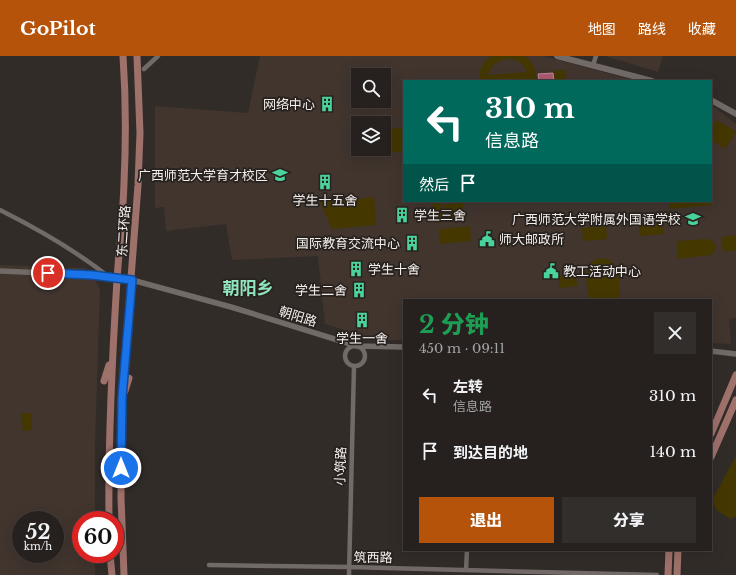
<!DOCTYPE html>
<html lang="zh">
<head>
<meta charset="utf-8">
<style>
  body { margin:0; font-family:"Libre Baskerville","Noto Sans SC",serif; background:#322e2c; color:#f1f3f6; height:100vh; display:flex; flex-direction:column; font-size:15px; white-space:nowrap }
  * { box-sizing:border-box; margin:0 }
  p { font-size:13px; color:#a4a3a4 }
  .icon { flex:none; width:22px; height:22px; fill:none; stroke:currentColor; stroke-width:2; stroke-linecap:round; stroke-linejoin:round }
  .map { position:relative; flex:1; overflow:hidden }
  .sheet { position:absolute; left:403px; top:243px; width:309px; height:252px; display:flex; flex-direction:column; background:#26211f; border-radius:0px; box-shadow:0 4px 16px #0002,0 0 0 1px #423e3d }
  .sheet>* { flex:none }
  .guide { position:absolute; left:403px; top:24px; width:309px; height:122px; border-radius:0px; box-shadow:0 4px 16px #0002,0 0 0 1px #423e3d; background:#00695c; color:#fff; overflow:hidden }
  .tools { position:absolute; left:351px; top:12px; display:grid; gap:8px }
  .tools a { display:grid; place-items:center; width:40px; height:40px; border-radius:0px; background:#26211f; box-shadow:0 4px 16px #0002,0 0 0 1px #423e3d; font-size:20px }
  .speed { position:absolute; left:12px; top:455px; display:flex; gap:8px; font-size:20px; font-weight:700; text-align:center }
  .speed>* { display:grid; place-content:center; width:52px; height:52px; border-radius:50%; background:#26211f; box-shadow:0 4px 16px #0002,0 0 0 1px #423e3d; line-height:1 }
  .speed small { font-size:10px; font-weight:400 }
  .speed .limit { border:6px solid #d22; background:#fff; color:#111 }
  .pin { position:absolute; display:grid; place-items:center; width:34px; height:34px; color:#fff; margin:-17px; border:2px solid #fff; border-radius:50%; box-shadow:0 1px 4px #0007 }
  .me { position:absolute; width:44px; margin:-22px; rotate:0deg; stroke-linejoin:round; filter:drop-shadow(0 0 3px #0008) }
  .turn { display:flex; align-items:center; gap:14px; height:84px; padding:0 16px; font-size:18px }
  .turn .icon { width:52px; height:52px; stroke-width:2.5 }
  .turn b { display:block; font-size:28px; line-height:34px }
  .then { display:flex; align-items:center; height:38px; padding:0 16px; background:#0003; gap:8px; font-size:15px }
  .round { display:grid; place-items:center; flex:none; width:42px; height:42px; border-radius:0px; background:#322e2c }
  .summary { display:flex; align-items:center; justify-content:space-between; height:68px; padding:0 16px }
  h1 { font-size:24px; font-weight:800; line-height:30px; color:#1e9e55 }
  .button { display:flex; gap:8px; margin-top:auto; padding:8px 16px }
  .button a { flex:1; height:46px; border-radius:0px; background:#b45309; color:#fff; font-size:16px; font-weight:800; line-height:46px; text-align:center }
  .button a+a { background:#322e2c; color:#f1f3f6 }
  ul { padding:0; list-style:none }
  li { display:flex; align-items:center; gap:12px; height:56px; padding:0 16px }
  li div { flex:1 }
  li b { display:block; font-size:15px }
  li em { font-style:normal }
  header { display:flex; align-items:center; gap:24px; box-sizing:border-box; height:56px; padding:0 20px; background:#b45309; color:#fff }
  header strong { font-size:19px }
  nav { display:flex; gap:22px; margin-inline-start:auto; font-size:14px }
  .map>svg:first-child { display:block }
  .built { fill:#41352e; fill-rule:evenodd }
  .green { fill:#443700; fill-rule:evenodd }
  .water { fill:#aa5970; stroke:#c08696 }
  .lines { fill:none; stroke-linecap:round; stroke-linejoin:round }
  .minor { stroke:#716a66; stroke-width:4.5 }
  .tertiary { stroke:#716a66; stroke-width:5.5 }
  .secondary { stroke:#716a66; stroke-width:6 }
  .primary { stroke:#9f716b; stroke-width:7 }
  .route-casing { stroke:#114b97; stroke-width:10 }
  .route { stroke:#1a73e8; stroke-width:7 }
  .labels { text-anchor:middle; stroke-width:3.5; stroke-linejoin:round; paint-order:stroke }
  .poi-label { font-size:13px; fill:#f4efed; stroke:#28221f; text-anchor:end }
  .street-label { font-size:13px; fill:#f4efed; stroke:#28221f }
  .district-label { font-size:17px; font-weight:bold; fill:#91e5bd; stroke:#28221f }
</style>
</head>
<body>
<header>
<strong>GoPilot</strong>
<nav><a>地图</a><a>路线</a><a>收藏</a></nav>
</header>
<div class="map">
<svg width="736" height="519" viewBox="0 0 736 519">
  <rect width="100%" height="100%" fill="#322c29"/>
  <path class="built" d="M260 0H543L636 25H404V145H711V50L718 54 736 68V262L729 263 731 288 711 287V244H404V284H376L325 268 318 200 232 204 226 168 166 175 164 151 155 152V50L248 57ZM358 19H384V45H358ZM358 67H384V93H358Z
    M605 0H663L658 16Z
    M0 209 85 212 92 219 100 233 95 387V464H81V498H95V519H0ZM21 464H55V498H21Z"/>
  <path class="green" d="M492 0H524C535 6 535 14 537 25H480C479 13 482 6 492 0ZM505 3C515 3 523 6 527 16L488 19C491 10 496 6 505 3Z
    M565 14 566 25H554L553 15Z
    M717 64 736 76 725 93 711 84V73Z
    M404 72V95L383 97 382 93H384V73Z
    M711 135 712 149 670 153V145H711Z
    M374 141 376 169 332 173 320 146Z
    M441 147 443 166 434 167 432 148Z
    M463 147 465 164 445 166 443 149Z
    M663 165 664 178 640 180 639 167Z
    M470 170 471 185 440 188 439 173Z
    M606 170 607 183 583 185 582 172Z
    M736 179V195H723L721 183 723 181Z
    M707 183 713 185 716 190 714 196 711 199 677 203V185Z
    M600 202C622 202 618 227 620 244H589C587 228 580 207 600 202Z
    M576 218 577 230 560 232 558 220Z
    M21 357H31L32 374 23 375Z
    M736 400V460L731 463 716 454 712 444Z"/>
  <path class="water" d="M553 17 554 25H539L538 18Z"/>
  <g class="lines">
    <path class="minor" d="M593 9 596 0
      M144 13 158 0
      M0 154C38 173 75 194 109 221
      M345 300a10 10 0 1 1 20 0a10 10 0 1 1-20 0Z
      M209 509 349 511 657 519
      M466 514 467 494
      M349 519 354 310"/>
    <path class="tertiary" d="M0 215 92 219 132 224 231 251 357 290 404 291
      M711 295 736 298"/>
    <path class="secondary" d="M557 0 652 25
      M711 44 736 58"/>
    <path class="primary" d="M104 325 109 309
      M125 335 129 322
      M711 378 736 319
      M711 401 736 344
      M109 464C108 384 112 304 117 224 119 192 123 160 124 127 126 85 126 43 123 0
      M110 498 112 519
      M124 519 121 442 122 342 138 129 140 77 137 0
      M668 519 669 494
      M677 519 678 494"/>
  </g>
  <g class="lines">
    <g class="route-casing">
      <path id="route" d="M48 217 92 219 132 224 122 342 121 412"/>
    </g>
    <use href="#route" class="route"/>
  </g>
  <defs>
    <g id="building-bare" transform="scale(1.2)"><path d="M-4-6H4V6H1V3H-1V6H-4ZM-2.5-4.3h1.7v1.8h-1.7ZM.8-4.3h1.7v1.8H.8ZM-2.5-1h1.7V.8h-1.7ZM.8-1h1.7V.8H.8Z" fill="#4ad49c" stroke="#28221f" stroke-width="2.5" paint-order="stroke"/></g>
    <g id="university-bare" transform="scale(1.2)"><path d="M0-5L7-2L0 1L-7-2ZM-4 1L0 2.5L4 1V4Q0 6-4 4Z" fill="#4ad49c" stroke="#28221f" stroke-width="2.5" paint-order="stroke"/></g>
    <g id="school-bare" transform="scale(1.2)"><path d="M0-5L7-2L0 1L-7-2ZM-4 1L0 2.5L4 1V4Q0 6-4 4Z" fill="#4ad49c" stroke="#28221f" stroke-width="2.5" paint-order="stroke"/></g>
    <g id="civic-bare" transform="scale(1.2)"><path d="M-.6-6.5H3V-4.5H.6V-3L4-1V1h2V6H-6V1h2V-1L-.6-3ZM-1.2 2.5V6h2.4V2.5Z" fill="#4ad49c" stroke="#28221f" stroke-width="2.5" paint-order="stroke"/></g>
  </defs>
  <g fill-rule="evenodd">
    <use href="#building-bare" x="327" y="48"/>
    <use href="#university-bare" x="280" y="119"/>
    <use href="#building-bare" x="325" y="126"/>
    <use href="#building-bare" x="402" y="159"/>
    <use href="#school-bare" x="693" y="163"/>
    <use href="#civic-bare" x="487" y="183"/>
    <use href="#building-bare" x="412" y="187"/>
    <use href="#building-bare" x="356" y="213"/>
    <use href="#civic-bare" x="551" y="215"/>
    <use href="#building-bare" x="359" y="234"/>
    <use href="#building-bare" x="362" y="264"/>
  </g>
  <g class="labels">
    <g class="poi-label">
      <text x="315" y="53">网络中心</text>
      <text x="268" y="124">广西师范大学育才校区</text>
      <text x="325" y="149" text-anchor="middle">学生十五舍</text>
      <text x="414" y="164" text-anchor="start">学生三舍</text>
      <text x="681" y="168">广西师范大学附属外国语学校</text>
      <text x="499" y="188" text-anchor="start">师大邮政所</text>
      <text x="400" y="192">国际教育交流中心</text>
      <text x="368" y="218" text-anchor="start">学生十舍</text>
      <text x="563" y="220" text-anchor="start">教工活动中心</text>
      <text x="347" y="239">学生二舍</text>
      <text x="362" y="287" text-anchor="middle">学生一舍</text>
    </g>
    <g class="street-label">
      <text transform="translate(123 175) rotate(-86)" y="5">东二环路</text>
      <text transform="translate(298 260) rotate(17)" y="5">朝阳路</text>
      <text transform="translate(340 410) rotate(-88)" y="5">小筑路</text>
      <text transform="translate(373 501) rotate(1)" y="5">筑西路</text>
    </g>
    <g class="district-label">
      <text x="248" y="238">朝阳乡</text>
    </g>
  </g>
</svg>
<div class="tools">
<a><svg class="icon" aria-label="search" viewBox="0 0 24 24"><circle cx="10" cy="10" r="6"/><path d="M15 15l6 6"/></svg></a>
<a><svg class="icon" aria-label="layers" viewBox="0 0 24 24"><path d="M12 4l9 5-9 5-9-5zM3 14l9 5 9-5"/></svg></a>
</div>
<div class="speed"><div>52<small>km/h</small></div><div class="limit">60</div></div>
<div class="pin" style="left:48px;top:217px;background:#d93025"><svg class="icon" aria-label="arrive" viewBox="0 0 24 24"><path d="M6 21V4h12l-3 4 3 4H6"/></svg></div>
<svg class="me" style="left:121px;top:412px" viewBox="-20 -20 40 40"><circle r="17" fill="#1a73e8" stroke="#fff" stroke-width="3"/><path d="M0-11L8 9 0 5-8 9z" fill="#fff"/></svg>
<div class="guide">
<div class="turn"><svg class="icon" aria-label="left" viewBox="0 0 24 24"><path d="M17 20v-9H6M10 6l-5 5 5 5"/></svg><div><b>310 m</b>信息路</div></div>
<div class="then">然后<svg class="icon" aria-label="arrive" viewBox="0 0 24 24"><path d="M6 21V4h12l-3 4 3 4H6"/></svg></div>
</div>
<section class="sheet">
<div class="summary"><div><h1>2 分钟</h1><p>450 m · 09:11</p></div><a class="round"><svg class="icon" aria-label="close" viewBox="0 0 24 24"><path d="M6 6l12 12M18 6L6 18"/></svg></a></div>
<ul>
<li><svg class="icon" aria-label="left" viewBox="0 0 24 24"><path d="M17 20v-9H6M10 6l-5 5 5 5"/></svg><div><b>左转</b><p>信息路</p></div><em>310 m</em></li>
<li><svg class="icon" aria-label="arrive" viewBox="0 0 24 24"><path d="M6 21V4h12l-3 4 3 4H6"/></svg><div><b>到达目的地</b></div><em>140 m</em></li>
</ul>
<div class="button"><a>退出</a><a>分享</a></div>
</section>
</div>
</body>
</html>
